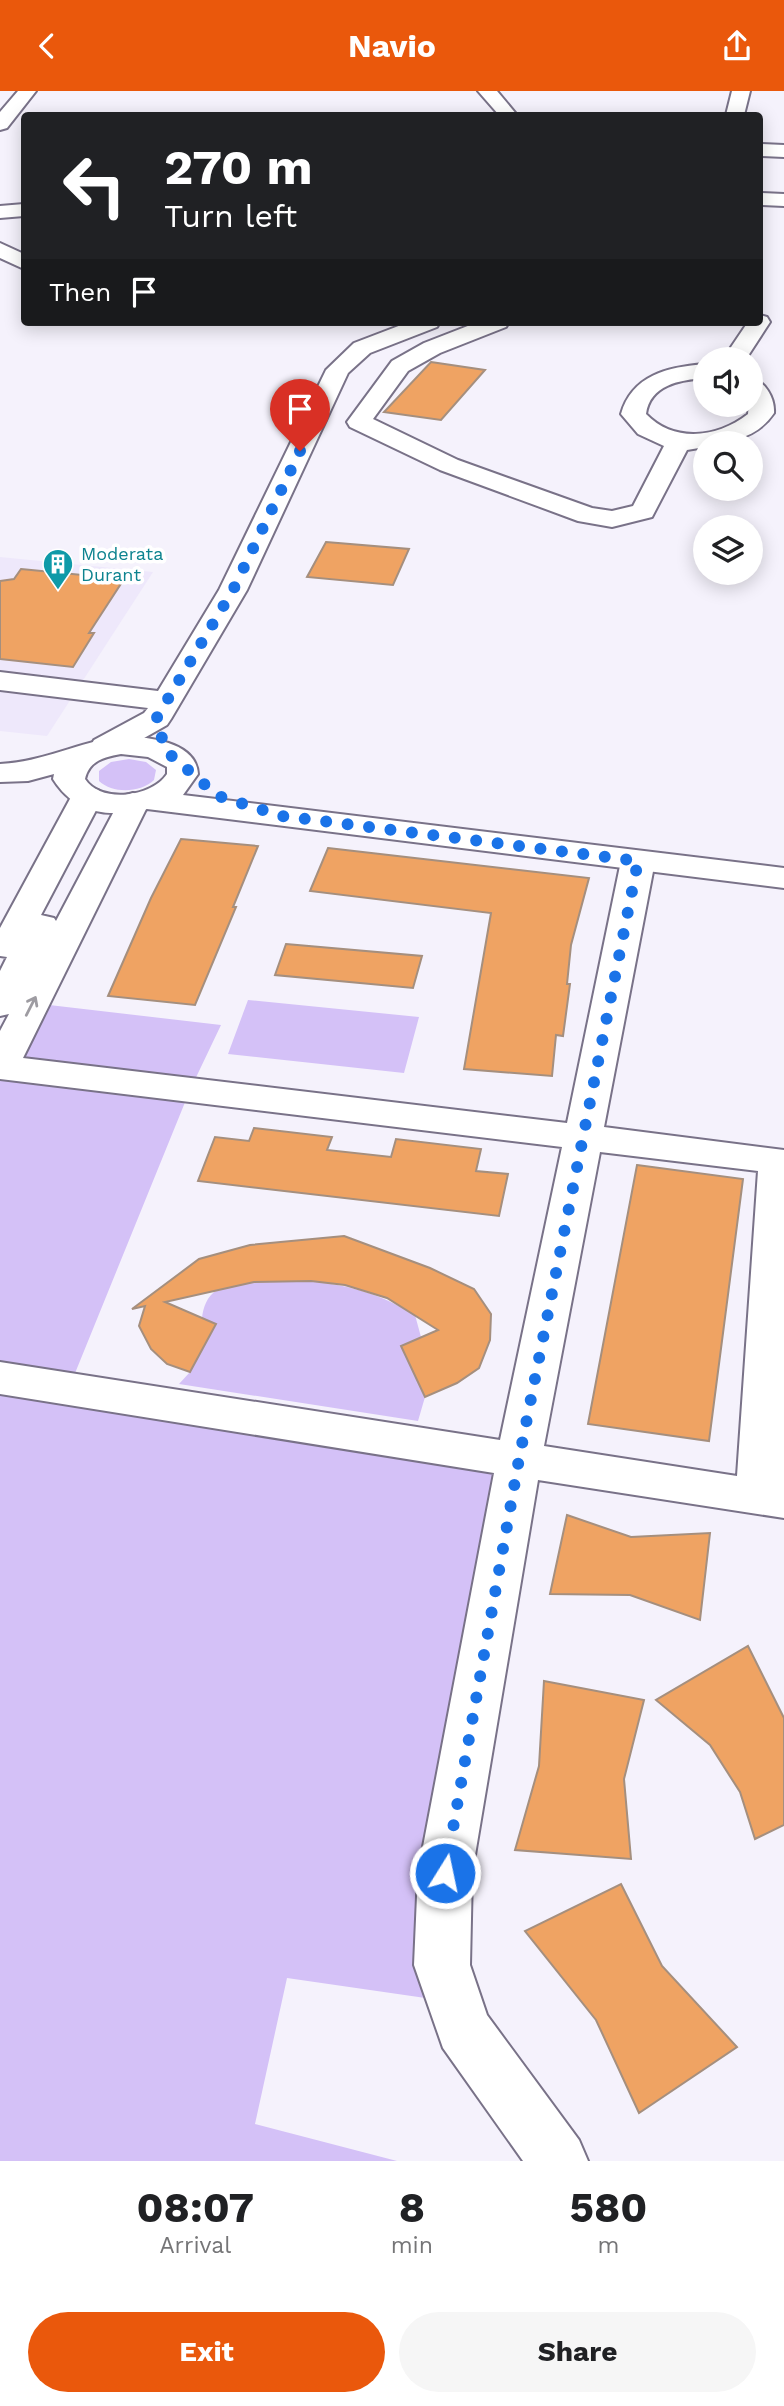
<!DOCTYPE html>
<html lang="en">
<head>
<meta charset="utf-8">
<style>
  body { margin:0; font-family:"Work Sans",sans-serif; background:#f6f6f6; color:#202124; height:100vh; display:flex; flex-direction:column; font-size:26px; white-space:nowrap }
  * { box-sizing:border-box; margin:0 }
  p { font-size:23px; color:#757577 }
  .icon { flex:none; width:38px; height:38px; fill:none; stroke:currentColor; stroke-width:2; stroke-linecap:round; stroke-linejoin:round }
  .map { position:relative; height:2070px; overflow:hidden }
  .drawer { display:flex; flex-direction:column; background:#fff; flex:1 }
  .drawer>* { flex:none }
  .top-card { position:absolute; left:21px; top:21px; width:742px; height:214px; border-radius:7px; box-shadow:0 4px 18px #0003; background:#202124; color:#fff; overflow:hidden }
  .controls { position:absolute; left:693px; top:256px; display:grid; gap:14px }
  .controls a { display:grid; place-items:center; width:70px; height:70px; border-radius:50%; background:#fff; box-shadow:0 4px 18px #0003; font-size:35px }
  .pin { position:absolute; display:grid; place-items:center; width:60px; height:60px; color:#fff; margin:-72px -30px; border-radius:50% 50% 50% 0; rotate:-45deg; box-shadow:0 0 7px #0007 }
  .pin .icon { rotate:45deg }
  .me { position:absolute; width:77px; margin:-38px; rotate:10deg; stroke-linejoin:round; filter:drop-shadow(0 0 5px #0008) }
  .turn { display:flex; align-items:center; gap:24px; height:147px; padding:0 28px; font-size:32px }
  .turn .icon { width:91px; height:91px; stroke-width:2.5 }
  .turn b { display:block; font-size:49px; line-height:60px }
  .then { display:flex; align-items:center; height:66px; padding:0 28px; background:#0003; gap:14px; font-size:26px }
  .eta { display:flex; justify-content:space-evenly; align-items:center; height:119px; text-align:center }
  .eta b { font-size:42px; font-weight:700; line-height:49px }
  .primary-button { display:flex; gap:14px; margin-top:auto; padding:14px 28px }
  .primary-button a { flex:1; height:80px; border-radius:42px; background:#ea580c; color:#fff; font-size:28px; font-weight:700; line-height:80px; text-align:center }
  .primary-button a+a { background:#f6f6f6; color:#202124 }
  header { display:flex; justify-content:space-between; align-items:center; height:91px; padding:0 28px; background:#ea580c; color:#fff; font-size:32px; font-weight:700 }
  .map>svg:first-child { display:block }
  .built { fill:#eee8fb }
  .green { fill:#d4c1f7 }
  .building { fill:#efa363; stroke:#a58f7e; stroke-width:2 }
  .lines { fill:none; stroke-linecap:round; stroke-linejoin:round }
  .minor-casing { stroke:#797288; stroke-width:4 }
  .major-casing { stroke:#797288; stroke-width:4 }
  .minor { fill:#fff; fill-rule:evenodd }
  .major { fill:#fff; fill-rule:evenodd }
  .oneway { stroke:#9e9ca2 }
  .route { stroke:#1a73e8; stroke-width:12; stroke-dasharray:0 21.6 }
  .labels { text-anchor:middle; stroke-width:7; stroke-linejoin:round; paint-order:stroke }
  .far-culture-label { font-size:18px; fill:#0d838f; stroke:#fff; text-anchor:start }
</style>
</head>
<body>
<header><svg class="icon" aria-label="back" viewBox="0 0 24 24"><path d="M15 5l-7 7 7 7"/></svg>Navio<svg class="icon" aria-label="share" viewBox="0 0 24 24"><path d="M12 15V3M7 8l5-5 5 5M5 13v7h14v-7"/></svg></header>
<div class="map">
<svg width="784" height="2070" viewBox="0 0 784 2070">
  <rect width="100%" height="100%" fill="#f5f2fc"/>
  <path class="built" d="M0 466 153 481 47 645 0 640Z"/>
  <path class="green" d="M129 668 146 671 156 679 154 689C140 702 113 703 99 690V680L111 671Z
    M248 909 419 926 404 982 228 963Z
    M32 912 221 934 190 999 69 1297 519 1368 453 1911 287 1887 255 2033 397 2070H0V976Z
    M311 1190C352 1195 380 1203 415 1224L421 1246 401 1255 425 1306 418 1330 179 1293 190 1281 216 1234 202 1227C203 1217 207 1205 217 1199 236 1188 288 1191 311 1190Z"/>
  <path class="building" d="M431 271 485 279 441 329 384 321Z
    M326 451 409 458 393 494 307 486Z
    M21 478 124 488 89 542H94L73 576 0 568V490L14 488Z
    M181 748 258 755 233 816H236L195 914 108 905 151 807Z
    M328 757 589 787 571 854 567 893H570L563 945 556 944 552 985 464 978 491 822 310 800Z
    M286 853 422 865 413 897 275 884Z
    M254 1037 332 1046 327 1059 391 1066 396 1048 481 1058 476 1080 508 1083 499 1125 198 1090 215 1046 249 1050Z
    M637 1074 743 1088 709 1350 588 1333Z
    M344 1145 430 1177 474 1198 491 1223 490 1249 479 1277 457 1292 425 1306 401 1255 438 1239 387 1207 345 1194 311 1190 254 1191 165 1211 216 1233 190 1281 167 1273 151 1258 139 1235 145 1215 132 1218 199 1168 250 1154Z
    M567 1424 631 1446 710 1442 700 1529 630 1504 550 1503Z
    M748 1555 784 1627V1734L755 1748 740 1701 710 1654 656 1609Z
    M544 1590 644 1609 624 1688 631 1768 515 1759 539 1675Z
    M621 1793 662 1875 737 1956 639 2022 596 1929 525 1840Z"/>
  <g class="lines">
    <g class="minor-casing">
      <path id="minor" d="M478 0H497L517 24H499Z
        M732 0H750L744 24H726Z
        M760 53 784 54V66L760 65Z
        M760 102 784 103V115L760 114Z
        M24 113V125L0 127V115Z
        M0 152 24 163V178L0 167Z
        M760 224 767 226 770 231 746 268H723L748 231H760Z
        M409 231H440L437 236 370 262 348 282 247 499 171 628 167 634 116 663 105 665 94 663 90 656 94 649 144 622 148 617 0 599V581L158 600 219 499 326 279 354 252Z
        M478 231H509L506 236 440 262 408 280 373 328 458 369 592 417 612 420 633 415 664 355 638 343 621 323C632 284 668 276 705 273V287C679 289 650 294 646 323 674 352 717 347 748 323L751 287C765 290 775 307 774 322 758 346 732 352 705 352V356L687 359 652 426 612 436 578 430 440 379 350 336 347 331 392 270 424 252Z
        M87 696 98 699 103 706 41 824 54 827 56 830 122 705 133 702 144 705 149 712 23 967 567 1032 621 770 626 763 638 760 650 763 655 770 604 1036 784 1059V1427L538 1389 472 1782 470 1874 487 1924 579 2049 588 2070H523L443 1957 414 1874 418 1782 494 1382 0 1303V1271L500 1349 562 1056 0 988V940L9 923 0 925V880L7 866 0 865V837L71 706 76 699ZM600 1061 758 1080 737 1385 544 1355Z"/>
    </g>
    <g class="major-casing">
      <path id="major" d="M18 0H36L7 37 0 39V21Z
        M121 645C147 646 196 650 198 683L183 704 784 777V797L147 718C108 727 75 723 53 688L54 683 28 690 0 691V673C43 671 79 651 121 645ZM121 663 148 666 167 676V683C152 706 101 713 85 688 89 670 104 666 121 663Z"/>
    </g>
    <use href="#minor" class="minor"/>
    <use href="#major" class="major"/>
  </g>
  <defs><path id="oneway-shaft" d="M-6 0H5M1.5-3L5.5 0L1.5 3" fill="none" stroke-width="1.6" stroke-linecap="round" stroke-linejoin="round" transform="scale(1.75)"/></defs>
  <use class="oneway" href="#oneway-shaft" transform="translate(31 915) rotate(-63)"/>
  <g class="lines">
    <path class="route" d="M300 360 233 499 156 628 166 660 218 705 282 725 638 770 519 1368 445 1782"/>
  </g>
  <defs>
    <g id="building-pin" transform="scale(1.575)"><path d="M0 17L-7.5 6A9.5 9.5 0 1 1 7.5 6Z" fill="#0f9aa8" stroke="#fff"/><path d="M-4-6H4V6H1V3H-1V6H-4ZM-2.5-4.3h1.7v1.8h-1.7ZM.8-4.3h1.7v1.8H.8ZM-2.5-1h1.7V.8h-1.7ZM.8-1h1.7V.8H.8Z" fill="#fff"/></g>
  </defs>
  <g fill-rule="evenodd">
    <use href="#building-pin" x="58" y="473"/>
  </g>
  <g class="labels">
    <g class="far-culture-label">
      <text x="81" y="469">Moderata<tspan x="81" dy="21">Durant</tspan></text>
    </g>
  </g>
</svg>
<div class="controls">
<a><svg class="icon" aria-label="sound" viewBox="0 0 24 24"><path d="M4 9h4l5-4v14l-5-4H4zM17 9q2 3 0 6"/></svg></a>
<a><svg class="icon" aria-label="search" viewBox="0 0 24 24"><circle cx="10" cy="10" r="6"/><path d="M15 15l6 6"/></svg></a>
<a><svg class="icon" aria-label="layers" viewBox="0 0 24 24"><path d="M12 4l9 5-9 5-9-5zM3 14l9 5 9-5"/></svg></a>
</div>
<div class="pin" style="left:300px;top:360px;background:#d93025"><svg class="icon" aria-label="arrive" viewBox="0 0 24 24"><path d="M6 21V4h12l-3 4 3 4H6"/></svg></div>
<svg class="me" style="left:445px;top:1782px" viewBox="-20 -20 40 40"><circle r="17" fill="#1a73e8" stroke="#fff" stroke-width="3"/><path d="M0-11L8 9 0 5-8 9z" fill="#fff"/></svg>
<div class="top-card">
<div class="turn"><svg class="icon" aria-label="left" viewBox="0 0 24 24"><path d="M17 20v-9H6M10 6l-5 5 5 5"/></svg><div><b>270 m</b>Turn left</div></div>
<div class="then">Then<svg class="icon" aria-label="arrive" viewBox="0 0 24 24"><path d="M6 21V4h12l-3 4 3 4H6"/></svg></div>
</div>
</div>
<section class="drawer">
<div class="eta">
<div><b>08:07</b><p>Arrival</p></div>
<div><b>8</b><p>min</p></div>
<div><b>580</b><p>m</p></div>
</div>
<div class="primary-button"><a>Exit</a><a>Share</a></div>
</section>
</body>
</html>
